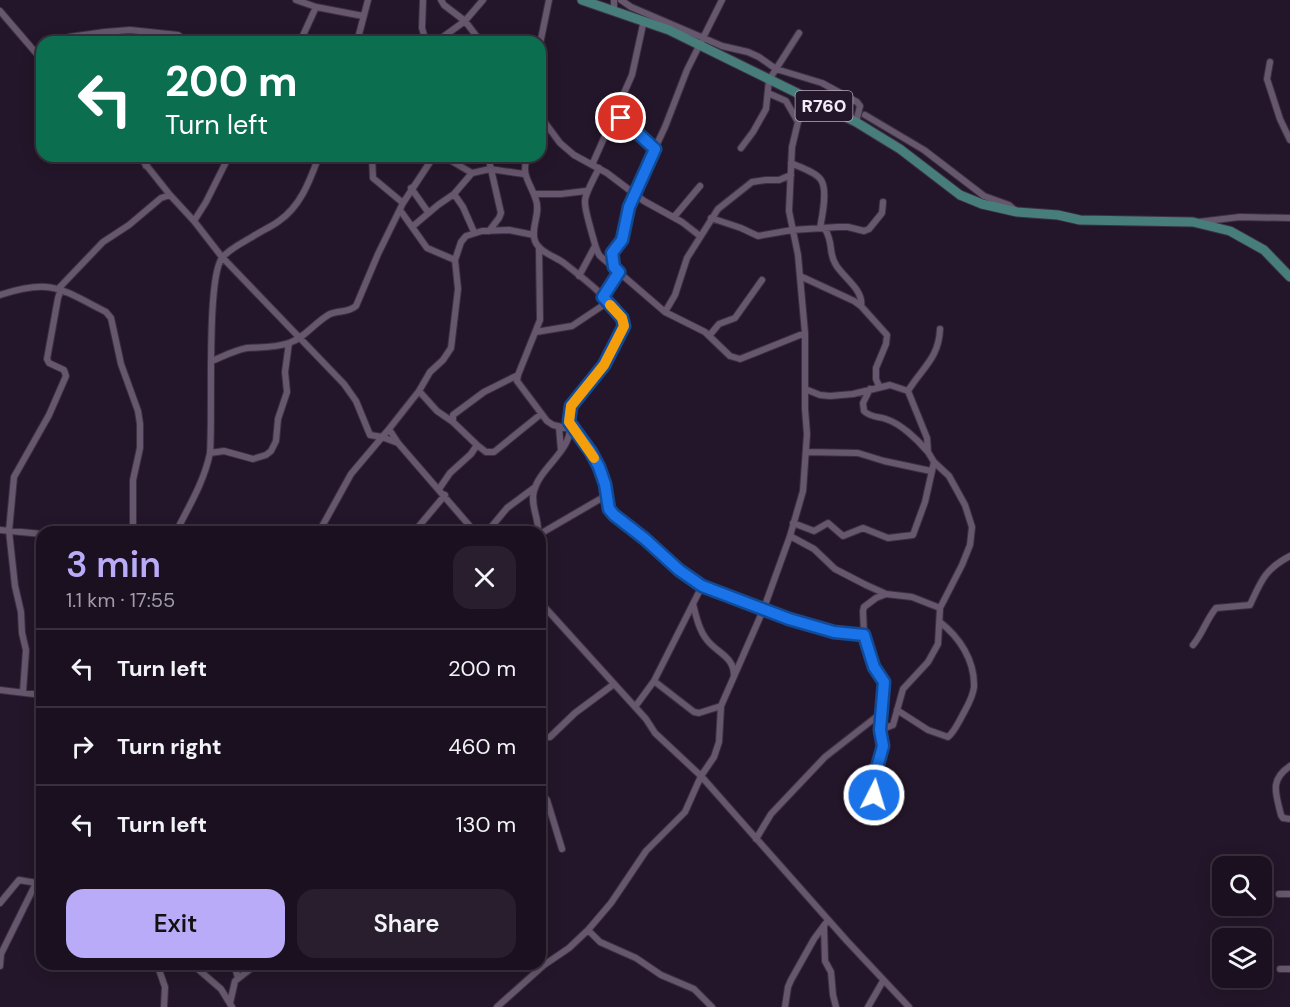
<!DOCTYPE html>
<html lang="en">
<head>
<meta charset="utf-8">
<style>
  body { margin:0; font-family:"DM Sans",sans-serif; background:#281e2d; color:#f1f3f6; height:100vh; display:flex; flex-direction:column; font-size:22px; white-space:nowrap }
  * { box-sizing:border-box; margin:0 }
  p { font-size:20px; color:#a09da5 }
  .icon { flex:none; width:33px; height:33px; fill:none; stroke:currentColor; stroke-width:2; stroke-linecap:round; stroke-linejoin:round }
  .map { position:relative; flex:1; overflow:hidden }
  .sheet { position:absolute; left:36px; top:526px; width:510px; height:444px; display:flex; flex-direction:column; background:#1b1020; border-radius:18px; box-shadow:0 3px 15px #0003,0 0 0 2px #39303e }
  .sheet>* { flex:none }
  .banner { position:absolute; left:36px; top:36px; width:510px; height:126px; border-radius:18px; box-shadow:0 3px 15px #0003,0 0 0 2px #39303e; background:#0b6e4f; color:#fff; overflow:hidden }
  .buttons { position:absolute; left:1212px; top:856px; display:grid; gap:12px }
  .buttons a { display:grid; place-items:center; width:60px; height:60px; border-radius:12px; background:#1b1020; box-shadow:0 3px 15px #0003,0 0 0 2px #39303e; font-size:30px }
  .pin { position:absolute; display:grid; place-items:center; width:51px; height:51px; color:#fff; margin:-26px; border:3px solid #fff; border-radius:50%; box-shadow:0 2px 6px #0007 }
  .me { position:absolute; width:66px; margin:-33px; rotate:5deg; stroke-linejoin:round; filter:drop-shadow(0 0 4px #0008) }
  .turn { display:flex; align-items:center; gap:21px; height:126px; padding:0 30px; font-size:27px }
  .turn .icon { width:78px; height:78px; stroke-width:2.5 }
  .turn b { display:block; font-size:42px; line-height:51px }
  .round { display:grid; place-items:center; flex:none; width:63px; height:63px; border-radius:18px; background:#281e2d }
  .headline { display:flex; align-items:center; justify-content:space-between; height:102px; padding:0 30px }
  h1 { font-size:36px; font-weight:600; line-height:45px; color:#b9abf7 }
  .action { display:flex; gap:12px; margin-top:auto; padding:12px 30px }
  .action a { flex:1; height:69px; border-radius:18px; background:#b9abf7; color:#111; font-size:24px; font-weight:600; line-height:69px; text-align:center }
  .action a+a { background:#281e2d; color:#f1f3f6 }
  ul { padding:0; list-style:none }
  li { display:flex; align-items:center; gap:18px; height:78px; padding:0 30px; border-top:2px solid #39303e }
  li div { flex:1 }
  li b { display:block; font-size:22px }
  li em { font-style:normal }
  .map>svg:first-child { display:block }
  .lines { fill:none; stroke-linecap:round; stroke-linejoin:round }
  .street-casing { stroke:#3b3140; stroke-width:8 }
  .primary-casing { stroke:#3b3140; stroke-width:11 }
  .street { stroke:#67576e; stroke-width:6 }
  .primary { stroke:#477d7b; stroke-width:9 }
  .route-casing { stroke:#114b97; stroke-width:15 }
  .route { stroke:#1a73e8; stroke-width:10 }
  .slow { stroke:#f59e0b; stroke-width:10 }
  .labels { text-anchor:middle; stroke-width:6; stroke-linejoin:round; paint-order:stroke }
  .shield { fill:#24162a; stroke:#b6abbb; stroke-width:1.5 }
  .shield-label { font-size:18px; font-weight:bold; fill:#f4ebf9 }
</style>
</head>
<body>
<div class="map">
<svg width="1290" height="1007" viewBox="0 0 1290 1007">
  <rect width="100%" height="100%" fill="#24162a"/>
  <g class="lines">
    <g class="street-casing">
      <path id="street" d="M296 0 316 7 363 16
        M423 0 422 28 426 42
        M441 0 444 5 465 21 481 42
        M621 0 631 7 722 46 748 52 759 57 776 69 822 83 857 102 860 106 856 122
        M0 11 42 60
        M614 11V0
        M61 42 69 37 105 32 130 30 178 35 188 42
        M300 42 316 7
        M357 42 368 0
        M436 42 465 21 483 0
        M540 44 549 0
        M1270 62 1267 79 1280 119 1290 140
        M768 93 786 101 798 122
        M540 103V116
        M615 113 655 149
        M865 115 924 150 984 196 1009 205 1016 211
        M540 116 560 143 574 155 607 173 644 201 682 222 700 236
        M741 148 753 132 766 109 769 80 799 33
        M139 156 170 195 194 221 222 257 344 384 356 401 370 435 382 437 398 443
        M372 156 373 178 403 203
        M443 156 472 173 490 169 524 174
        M488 156 501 213 499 218 489 231
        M527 156C521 177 530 181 536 200 541 214 530 228 535 241 539 252 556 257 564 263 583 278 613 301 624 322L604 365 571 406 569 422 591 452 599 467 605 484 609 509 614 515 645 539 679 570 702 586 764 608
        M791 163C799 167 816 172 821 180 828 190 822 217 820 228
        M592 165 632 75 644 20
        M146 166 150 156
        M599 168C581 204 582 196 592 234 595 243 595 249 600 256L665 312 705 332 730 356 740 359 805 333
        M411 188 428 212
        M454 194 463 207 474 232
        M534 194H561L586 191
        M400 210 427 248 455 260
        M674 217 700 186
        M711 218 741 228 758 236 792 230 838 227H848L864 231 869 229 882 213 883 202
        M194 221 206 202 229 156
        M1198 222 1240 217 1290 218
        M412 227 438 205 454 194 472 173
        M825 229C834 244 828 253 836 265 843 277 864 290 861 306
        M539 247 540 320 518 375 517 381 547 421 553 425 570 429
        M614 267 612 253 622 240 634 193 665 127 687 70 722 0
        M579 276 594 248
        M800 276 854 301 861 306 887 335 886 344 876 368V379L879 386
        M59 288 103 242 129 225 161 198 170 195
        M0 295C52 278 61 289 106 312L111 318 121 364 138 411 140 424V448L133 480V532
        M603 297 619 272
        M665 312 675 295 687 258 718 209 752 182 766 180H779L791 175
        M536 332 572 326 608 302
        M709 336 719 324 735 318 762 280
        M212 361C224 356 235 350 247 348 261 347 275 348 289 343 305 338 315 322 330 314 339 310 348 313 356 306L378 254 403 203 434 156
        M805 389 820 395 830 396 853 394 890 385 908 391
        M870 389 863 403 864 411C871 418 878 416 886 419 901 424 917 439 927 451
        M419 391 437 411 453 422
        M559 427 561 450
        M389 429 398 443 475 532
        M477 445 486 452H494L541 414
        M806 452 858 453 884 461 931 471
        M210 453 224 451 253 459 266 455 271 451 276 441 278 419 287 392 285 372 289 343
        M439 489 450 473 471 454 477 445 453 422V415L484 392 518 375
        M793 523 814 531 828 523 843 536 863 528 888 538 913 535 925 502 934 462
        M0 530 42 534
        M176 532C189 506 204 482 210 453 213 417 206 279 222 258 229 249 242 243 252 237 261 231 271 227 279 221 301 206 310 180 319 156
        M319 532 351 474 389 429 419 391 430 372 443 360 451 348 458 289 455 260 461 242 466 236 482 231 509 230 534 235
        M414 532 445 495
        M487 532 507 508 534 488
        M538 532C539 518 530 505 534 491 540 467 572 451 570 425
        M540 534 607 495
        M790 536 814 549 835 569 866 585 886 594 912 597 940 608
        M886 594 876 598 864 607 863 611 864 635 874 667 884 682 880 730 883 746 875 770 872 788 877 801 892 815
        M540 602 646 719 655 733 701 776 847 941 909 1007
        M693 604C696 616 699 630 707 640 717 653 734 656 734 676
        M764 609C796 622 829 635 864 635
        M1193 645C1203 633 1206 620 1216 608L1250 605C1261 581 1265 569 1290 556
        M654 681 694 712 699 713 721 706
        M0 690 42 695
        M23 692 26 650 22 633 21 612 15 586 9 531 14 477 49 415 66 376 64 370 49 363 47 359 58 298 61 289
        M635 707 654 681 702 586
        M897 710 928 730 948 737C954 732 957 725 961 718 966 708 973 698 974 687 975 660 959 637 940 622
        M880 730 893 725 903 689 928 662 938 644 940 608 962 565 970 545 972 527 965 505 949 476 934 462 928 452 927 438 908 391C922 368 939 358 940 329
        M540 738 550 737 575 713 614 684
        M1290 766C1269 780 1276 794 1281 815L1283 818 1290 819
        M540 791 547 800 562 849
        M756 839 771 814 825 757 880 714
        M1279 894H1290
        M0 903 19 880 37 883
        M824 926 825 961 831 972 833 995 836 1007
        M588 930 600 942 636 958 661 975 694 989 712 1007
        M157 964 165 987 164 1007
        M192 964 221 989 232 1007
        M234 964 238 978
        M0 966 1 954 42 871
        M1280 969H1290
        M230 1003 235 981 257 964
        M497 1007 544 965 569 948 588 930 611 903 646 851 685 812 701 776 714 757 719 742 721 706 764 608 790 536 803 491 807 434 805 409V333L798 255 789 211 792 147 804 97
        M785 1007 788 987 791 980 814 939 828 920
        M868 1007 883 981"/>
    </g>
    <g class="primary-casing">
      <path id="primary" d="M582 0 669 30 856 122 900 149 960 195 982 204 1017 212 1058 215 1080 220 1193 222 1230 231 1264 250 1290 277"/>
    </g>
    <use href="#street" class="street"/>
    <use href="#primary" class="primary"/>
  </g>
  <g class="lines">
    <g class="route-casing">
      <path id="route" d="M621 118 655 149 629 207 622 240 612 253 614 267 619 272 603 297 622 318 624 326 604 365 571 406 569 422 591 452 599 467 605 484 609 509 614 515 645 539 679 570 702 586 789 619 834 632 864 635 874 667 884 682 880 730 883 746 873 782 874 795"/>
    </g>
    <use href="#route" class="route"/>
    <path class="slow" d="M594 458 569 422 571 406 604 365 624 326 622 318 610 305"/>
  </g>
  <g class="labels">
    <rect class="shield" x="795.5" y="91" width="57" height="30" rx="4.5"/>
    <g class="shield-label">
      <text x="824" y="112">R760</text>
    </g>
  </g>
</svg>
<div class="buttons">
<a><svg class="icon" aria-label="search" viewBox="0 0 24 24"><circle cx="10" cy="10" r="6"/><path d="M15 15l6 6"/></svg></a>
<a><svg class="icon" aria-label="layers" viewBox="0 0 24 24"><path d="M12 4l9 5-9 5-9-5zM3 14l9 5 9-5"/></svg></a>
</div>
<div class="pin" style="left:621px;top:118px;background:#d93025"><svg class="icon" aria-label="arrive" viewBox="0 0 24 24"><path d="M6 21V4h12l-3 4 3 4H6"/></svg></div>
<svg class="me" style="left:874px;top:795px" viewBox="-20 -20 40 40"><circle r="17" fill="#1a73e8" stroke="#fff" stroke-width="3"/><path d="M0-11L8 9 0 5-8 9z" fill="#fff"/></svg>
<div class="banner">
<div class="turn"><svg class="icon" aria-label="left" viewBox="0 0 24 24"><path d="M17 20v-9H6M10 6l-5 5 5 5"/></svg><div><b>200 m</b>Turn left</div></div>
</div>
<section class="sheet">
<div class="headline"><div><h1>3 min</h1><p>1.1 km · 17:55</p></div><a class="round"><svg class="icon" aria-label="close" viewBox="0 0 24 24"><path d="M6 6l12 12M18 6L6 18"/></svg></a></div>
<ul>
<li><svg class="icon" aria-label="left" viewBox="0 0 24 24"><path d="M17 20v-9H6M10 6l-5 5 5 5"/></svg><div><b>Turn left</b></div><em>200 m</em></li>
<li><svg class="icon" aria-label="right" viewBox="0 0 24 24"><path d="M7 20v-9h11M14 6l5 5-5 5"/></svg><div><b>Turn right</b></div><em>460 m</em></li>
<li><svg class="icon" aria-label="left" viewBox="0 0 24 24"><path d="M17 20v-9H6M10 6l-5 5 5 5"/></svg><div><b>Turn left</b></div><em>130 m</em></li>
</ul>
<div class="action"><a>Exit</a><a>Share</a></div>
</section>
</div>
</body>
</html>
